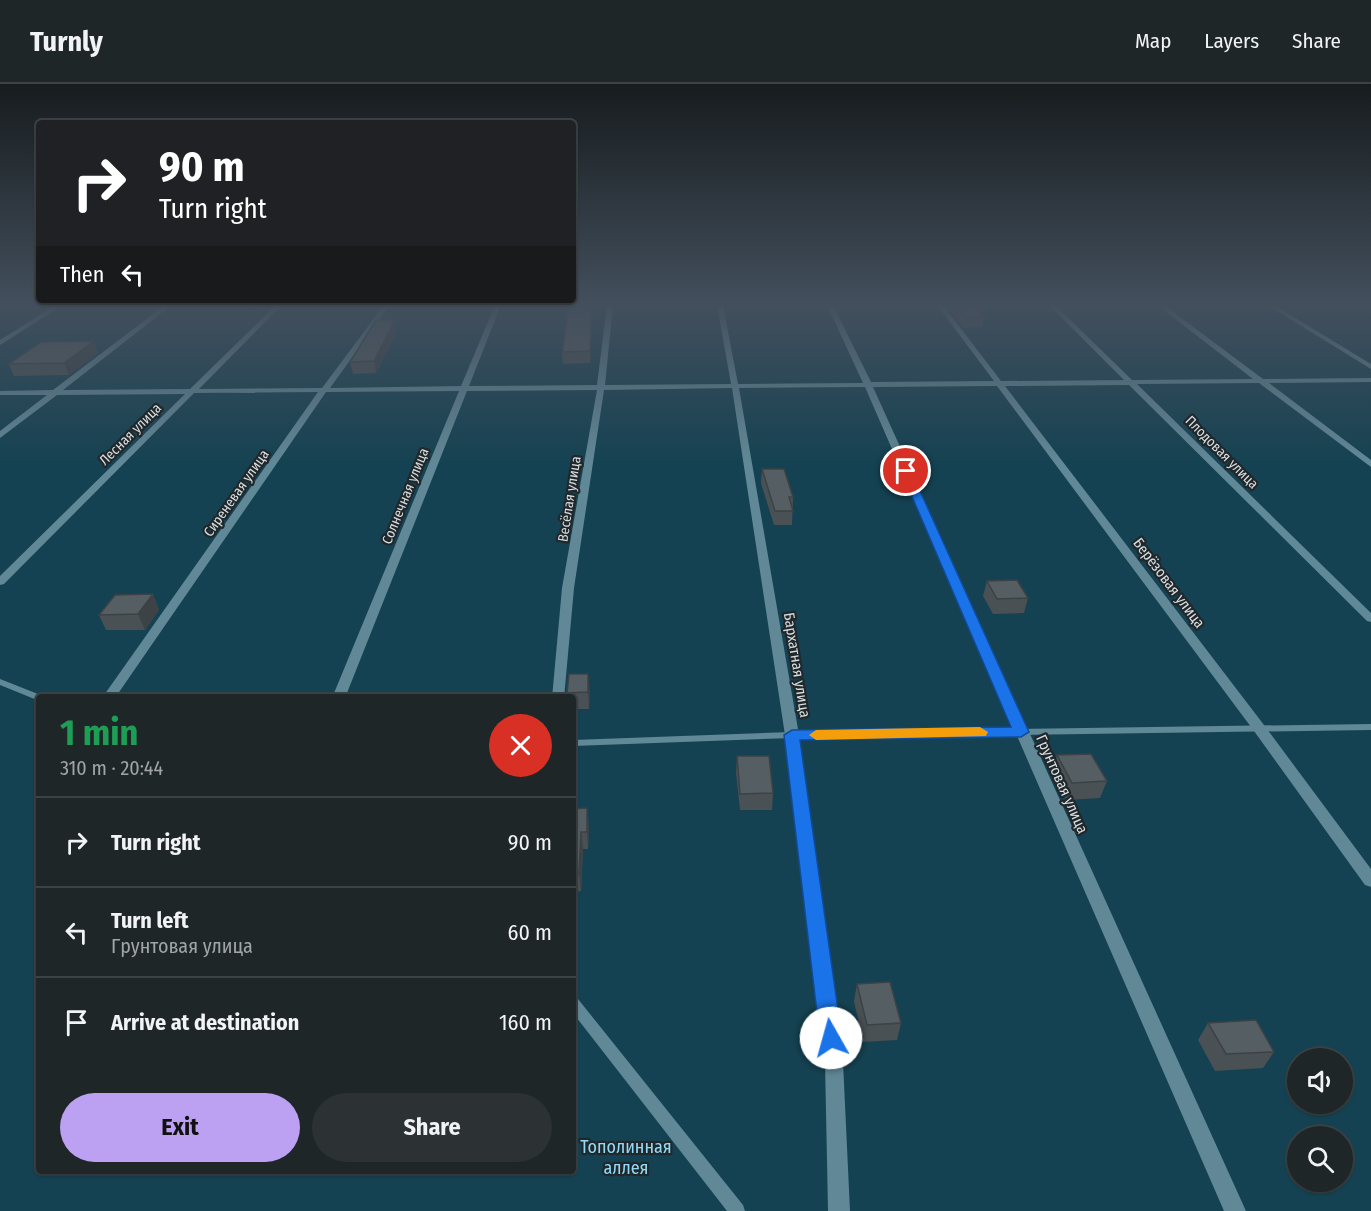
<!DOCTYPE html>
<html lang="en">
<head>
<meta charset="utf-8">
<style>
  body { margin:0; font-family:"Fira Sans Condensed",sans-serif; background:#2c3234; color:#f1f3f6; height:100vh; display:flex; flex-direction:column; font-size:22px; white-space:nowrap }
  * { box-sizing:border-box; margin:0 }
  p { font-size:20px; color:#a1a5a8 }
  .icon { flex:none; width:33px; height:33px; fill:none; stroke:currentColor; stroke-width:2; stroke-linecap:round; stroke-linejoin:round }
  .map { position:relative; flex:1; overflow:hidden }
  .details { position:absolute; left:36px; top:610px; width:540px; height:480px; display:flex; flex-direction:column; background:#1f2628; border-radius:6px; box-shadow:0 2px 4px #0004,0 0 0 2px #3c4345 }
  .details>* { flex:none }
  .hud { position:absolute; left:36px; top:36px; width:540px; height:183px; border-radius:6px; box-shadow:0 2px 4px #0004,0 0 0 2px #3c4345; background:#202124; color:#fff; overflow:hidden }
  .fabs { position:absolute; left:1287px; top:964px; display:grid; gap:12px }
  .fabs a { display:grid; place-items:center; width:66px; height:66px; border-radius:50%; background:#1f2628; box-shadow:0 2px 4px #0004,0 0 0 2px #3c4345; font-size:30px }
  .pin { position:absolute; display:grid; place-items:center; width:51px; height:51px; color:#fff; margin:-26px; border:3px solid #fff; border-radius:50%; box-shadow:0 2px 6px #0007 }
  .me { position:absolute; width:66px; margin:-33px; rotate:353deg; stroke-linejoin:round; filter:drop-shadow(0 0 4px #0008) }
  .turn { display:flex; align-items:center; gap:21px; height:126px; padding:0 24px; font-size:27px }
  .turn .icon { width:78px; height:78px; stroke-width:2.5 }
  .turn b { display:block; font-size:42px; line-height:51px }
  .then { display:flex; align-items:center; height:57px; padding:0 24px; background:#0003; gap:12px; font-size:22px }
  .round { display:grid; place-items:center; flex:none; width:63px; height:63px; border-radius:32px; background:#2c3234 }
  .head { display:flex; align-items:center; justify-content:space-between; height:102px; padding:0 24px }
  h1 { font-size:36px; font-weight:700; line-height:45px; color:#1e9e55 }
  .primary-button { display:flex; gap:12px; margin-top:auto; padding:12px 24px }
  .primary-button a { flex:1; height:69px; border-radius:36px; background:#bca0f2; color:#111; font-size:24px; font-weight:700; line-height:69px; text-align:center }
  .primary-button a+a { background:#2c3234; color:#f1f3f6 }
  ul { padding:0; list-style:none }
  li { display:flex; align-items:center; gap:18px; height:90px; padding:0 24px; border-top:2px solid #3c4345 }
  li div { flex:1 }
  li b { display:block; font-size:22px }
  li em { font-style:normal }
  header { display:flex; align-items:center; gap:36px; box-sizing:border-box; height:84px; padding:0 30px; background:#1f2628; border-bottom:2px solid #3c4345 }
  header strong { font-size:28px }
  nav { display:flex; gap:33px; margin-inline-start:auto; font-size:21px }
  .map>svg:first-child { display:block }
  .green { fill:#154252; fill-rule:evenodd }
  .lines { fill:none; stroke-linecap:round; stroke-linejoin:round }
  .lane { fill:#618897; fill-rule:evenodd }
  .street { fill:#618897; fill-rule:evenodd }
  .wall { fill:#495154 }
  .shaded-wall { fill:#3c4245 }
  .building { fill:#555e62; stroke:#3c4245; stroke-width:1.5 }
  .route { fill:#1a73e8; stroke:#114b97; stroke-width:1.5 }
  .slow { fill:#f59e0b }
  .labels { text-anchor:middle; stroke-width:4.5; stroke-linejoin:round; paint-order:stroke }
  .far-street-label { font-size:14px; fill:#d9dfe1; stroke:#20282c }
  .street-label { font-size:15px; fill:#d9dfe1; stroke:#20282c }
  .near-park-label { font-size:18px; fill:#91dbf8; stroke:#20282c }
</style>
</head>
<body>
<header>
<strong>Turnly</strong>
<nav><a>Map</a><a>Layers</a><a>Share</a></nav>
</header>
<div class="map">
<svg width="1371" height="1127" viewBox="0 0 1371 1127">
  <rect width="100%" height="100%" fill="#293236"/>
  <path class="green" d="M0 221H1371V1127H0ZM39 614H573V1088H39ZM1298 975H1342V1020H1298ZM1298 1053H1342V1098H1298Z"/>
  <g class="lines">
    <path class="lane" d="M0 595 43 612 44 614H39V617L37 616 0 601Z
      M1371 640V646L792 654 573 662V656L792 648Z
      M573 913 578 915 743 1121 745 1127H727L573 929Z"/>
    <path class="street" d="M56 221H63L0 261V256Z
      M165 221H172L63 306 190 305 276 221H282L199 305 322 304 384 221H390L330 304 461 302 495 221H501L469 302 597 301 607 221H613L605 301 731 300 717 221H723L738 300 863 299 827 221H833L871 298 994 297 937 221H943L1001 297 1124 296 1049 221H1055L1132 296 1253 295 1157 221H1164L1263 295 1371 294V298L1269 299 1371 376V383L1259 299 1137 300 1371 529V538L1367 537 1129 301 1005 302 1264 641 1371 785V803L1365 801 1254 647 997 302 873 303 1246 1127H1224L865 303 739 304 799 651 843 978 850 1127H828L825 978 785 651 732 304 604 306 574 504 564 614H552L562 504 597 306 467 307 345 614H332L459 307 326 308 115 614H102L318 308 194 309 4 500 0 501V492L185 310 57 311 0 354V347L47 311H0V307L53 306Z
      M1267 221H1274L1371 280V285Z"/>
  </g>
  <path class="wall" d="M593 221 590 279 563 280 562 268Z
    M952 221H972L984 233 982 243 963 244 951 227Z
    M395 236 397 247 376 289 353 290 350 278Z
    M94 257 98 269 69 291 14 292 9 280Z
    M762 385 793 413 792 441H774L761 399Z
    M987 497 1028 514 1024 529 993 530 983 512Z
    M153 510 159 526 145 546H106L99 531Z
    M590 606 589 625H573V614H568L567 609Z
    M1057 671 1107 697 1100 714 1066 716 1052 688Z
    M737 672 773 709 772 726H740L736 689Z
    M573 725 589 741 588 765H583L581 807 573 808Z
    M857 900 901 939 897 956 863 958 854 917Z
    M1208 939 1274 968 1263 984 1215 987 1198 956Z"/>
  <path class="shaded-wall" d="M592 221H593L590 279V267Z
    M395 236 397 247 376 289 374 277Z
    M94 257 98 269 69 291 64 279Z
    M153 510 159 526 145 546 138 530Z
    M588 590 590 606 589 625 588 608Z
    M587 724 589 741 588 765 587 748Z
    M581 748 583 765 581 807 579 790Z"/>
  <path class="building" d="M569 221H592L590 267 562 268Z
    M956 221H972L984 233H965Z
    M376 236H395L374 277 350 278Z
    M94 257 64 279 9 280 41 258Z
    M762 385H784L793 413H789L793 427H775Z
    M1017 496 1028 514 997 515 987 497Z
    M153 510 138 530 99 531 115 511Z
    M569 590H588V608L567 609Z
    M1091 670 1107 697 1072 699 1057 671Z
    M737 672H769L773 709 740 710Z
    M587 724V748H581L579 790H573V725Z
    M890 898 901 939 867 941 857 900Z
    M1256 936 1274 968 1226 970 1208 939Z"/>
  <linearGradient id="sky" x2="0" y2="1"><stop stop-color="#171c1e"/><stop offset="0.58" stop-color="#434f5d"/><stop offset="1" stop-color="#434f5d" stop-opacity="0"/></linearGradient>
  <rect width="1371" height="379" fill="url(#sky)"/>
  <path class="route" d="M906 384 911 387 1029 648 1021 653 800 656 842 954 838 961 831 964 824 961 820 954 784 651 792 646 1011 643 901 387Z"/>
  <path class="slow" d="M980 643 988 648 986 652 816 656 809 651 816 646Z"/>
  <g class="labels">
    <g class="far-street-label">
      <text transform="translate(130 350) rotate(-45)" y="5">Лесная улица</text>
      <text transform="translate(1222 368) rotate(45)" y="5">Плодовая улица</text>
      <text transform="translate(236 409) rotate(-55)" y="5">Сиреневая улица</text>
      <text transform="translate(405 412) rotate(-68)" y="5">Солнечная улица</text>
      <text transform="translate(569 415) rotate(-81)" y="5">Весёлая улица</text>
    </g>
    <g class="street-label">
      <text transform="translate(1169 499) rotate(53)" y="5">Берёзовая улица</text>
      <text transform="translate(797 581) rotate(81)" y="5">Бархатная улица</text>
      <text transform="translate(1062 700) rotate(66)" y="5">Грунтовая улица</text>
    </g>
    <g class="near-park-label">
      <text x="626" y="1069">Тополинная<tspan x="626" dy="21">аллея</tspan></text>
    </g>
  </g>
</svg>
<div class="fabs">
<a><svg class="icon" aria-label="sound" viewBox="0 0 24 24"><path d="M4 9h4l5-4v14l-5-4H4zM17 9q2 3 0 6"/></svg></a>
<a><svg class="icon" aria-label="search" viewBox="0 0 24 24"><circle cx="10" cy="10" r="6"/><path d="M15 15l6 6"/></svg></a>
</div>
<div class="pin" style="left:906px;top:387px;background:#d93025"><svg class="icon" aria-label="arrive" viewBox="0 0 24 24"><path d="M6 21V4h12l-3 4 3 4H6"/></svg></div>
<svg class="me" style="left:831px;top:954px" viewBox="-20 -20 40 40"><circle r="19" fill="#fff"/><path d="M0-13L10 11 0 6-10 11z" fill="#1a73e8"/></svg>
<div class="hud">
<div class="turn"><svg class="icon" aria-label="right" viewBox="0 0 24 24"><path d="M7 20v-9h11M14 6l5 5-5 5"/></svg><div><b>90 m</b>Turn right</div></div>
<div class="then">Then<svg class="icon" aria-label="left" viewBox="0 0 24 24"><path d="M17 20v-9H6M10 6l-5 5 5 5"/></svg></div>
</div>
<section class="details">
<div class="head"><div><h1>1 min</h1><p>310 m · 20:44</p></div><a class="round" style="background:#d93025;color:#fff"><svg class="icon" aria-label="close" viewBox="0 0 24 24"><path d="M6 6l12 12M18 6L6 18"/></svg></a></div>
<ul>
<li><svg class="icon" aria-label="right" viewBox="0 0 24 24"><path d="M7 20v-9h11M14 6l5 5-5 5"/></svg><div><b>Turn right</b></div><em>90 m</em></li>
<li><svg class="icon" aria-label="left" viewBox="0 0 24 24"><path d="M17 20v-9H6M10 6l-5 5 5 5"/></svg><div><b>Turn left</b><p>Грунтовая улица</p></div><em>60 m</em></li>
<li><svg class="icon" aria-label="arrive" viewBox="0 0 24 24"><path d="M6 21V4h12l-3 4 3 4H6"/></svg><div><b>Arrive at destination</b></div><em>160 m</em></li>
</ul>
<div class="primary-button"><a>Exit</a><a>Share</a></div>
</section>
</div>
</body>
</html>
